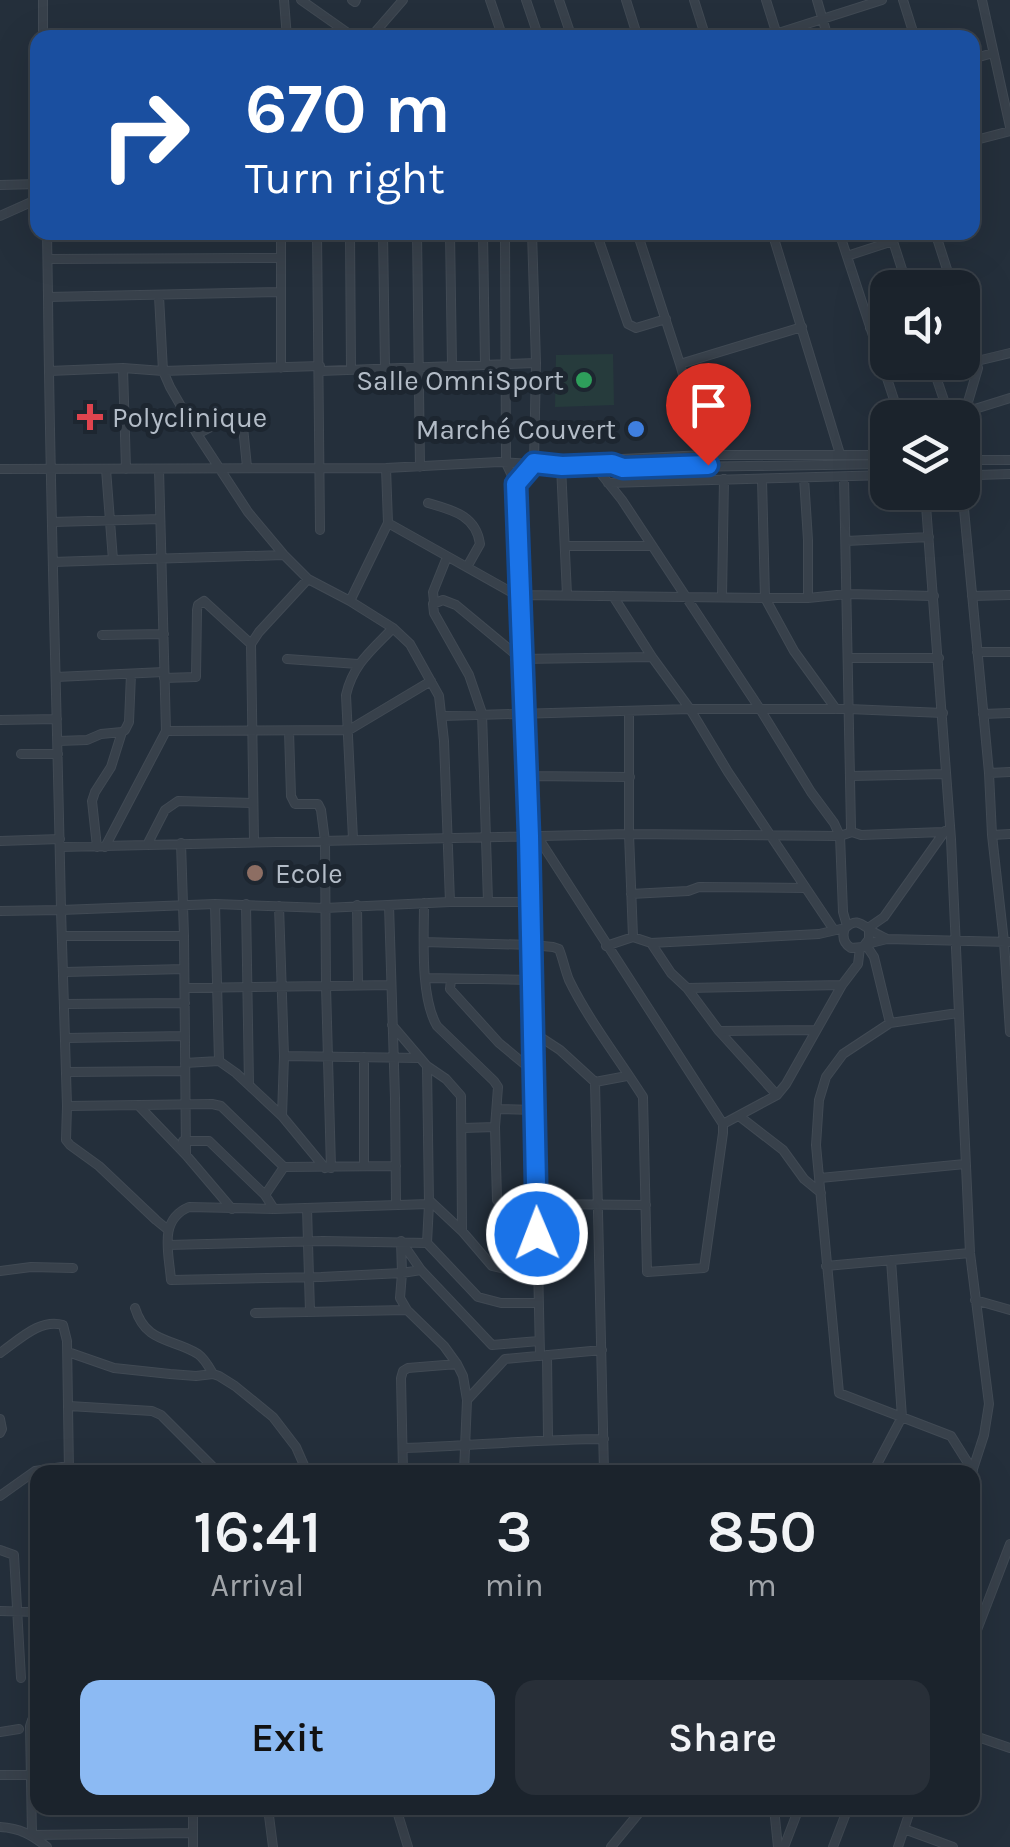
<!DOCTYPE html>
<html lang="en">
<head>
<meta charset="utf-8">
<style>
  body { margin:0; font-family:Karla,sans-serif; background:#282f38; color:#f1f3f6; height:100vh; display:flex; flex-direction:column; font-size:38px; white-space:nowrap }
  * { box-sizing:border-box; margin:0 }
  p { font-size:32px; color:#a0a4a9 }
  .icon { flex:none; width:55px; height:55px; fill:none; stroke:currentColor; stroke-width:2; stroke-linecap:round; stroke-linejoin:round }
  .map { position:relative; flex:1; overflow:hidden }
  .details { position:absolute; left:30px; top:1465px; width:950px; height:350px; display:flex; flex-direction:column; background:#1b232c; border-radius:20px; box-shadow:0 10px 40px #0002,0 0 0 2px #394048 }
  .details>* { flex:none }
  .hud { position:absolute; left:30px; top:30px; width:950px; height:210px; border-radius:20px; box-shadow:0 10px 40px #0002,0 0 0 2px #394048; background:#1a4fa0; color:#fff; overflow:hidden }
  .controls { position:absolute; left:870px; top:270px; display:grid; gap:20px }
  .controls a { display:grid; place-items:center; width:110px; height:110px; border-radius:20px; background:#1b232c; box-shadow:0 10px 40px #0002,0 0 0 2px #394048; font-size:50px }
  .pin { position:absolute; display:grid; place-items:center; width:85px; height:85px; color:#fff; margin:-102px -42px; border-radius:50% 50% 50% 0; rotate:-45deg; box-shadow:0 0 10px #0007 }
  .pin .icon { rotate:45deg }
  .me { position:absolute; width:110px; margin:-55px; rotate:359deg; stroke-linejoin:round; filter:drop-shadow(0 0 8px #0008) }
  .turn { display:flex; align-items:center; gap:35px; height:210px; padding:0 50px; font-size:45px }
  .turn .icon { width:130px; height:130px; stroke-width:2.5 }
  .turn b { display:block; font-size:70px; line-height:85px }
  .eta { display:flex; justify-content:space-evenly; align-items:center; height:170px; text-align:center }
  .eta b { font-size:60px; font-weight:600; line-height:70px }
  .cta { display:flex; gap:20px; margin-top:auto; padding:20px 50px }
  .cta a { flex:1; height:115px; border-radius:20px; background:#8cbaf3; color:#111; font-size:40px; font-weight:600; line-height:115px; text-align:center }
  .cta a+a { background:#282f38; color:#f1f3f6 }
  .map>svg:first-child { display:block }
  .green { fill:#263b3c }
  .lines { fill:none; stroke-linecap:round; stroke-linejoin:round }
  .minor-casing { stroke:#414a54; stroke-width:10 }
  .minor { stroke:#38414b; stroke-width:8 }
  .route-casing { stroke:#114b97; stroke-width:25 }
  .route { stroke:#1a73e8; stroke-width:18 }
  .leisure-dot { fill:#2e9e5b; stroke:#1d2630; stroke-width:4 }
  .health-dot { fill:#e0444e; stroke:#1d2630; stroke-width:4 }
  .shop-dot { fill:#3f7fe0; stroke:#1d2630; stroke-width:4 }
  .education-dot { fill:#8d6e63; stroke:#1d2630; stroke-width:4 }
  .labels { text-anchor:middle; stroke-width:10; stroke-linejoin:round; paint-order:stroke }
  .poi-label { font-size:28px; fill:#b3bcc7; stroke:#1d2630; text-anchor:end }
</style>
</head>
<body>
<div class="map">
<svg width="1010" height="1847" viewBox="0 0 1010 1847">
  <rect width="100%" height="100%" fill="#242f3b"/>
  <path class="green" d="M613 354 614 405 555 407 556 355Z"/>
  <g class="lines">
    <g class="minor-casing">
      <path id="minor" d="M43 0V38
        M284 0 287 38
        M301 0 355 38
        M352 0 355 2 356 0
        M490 0 503 38
        M526 0 539 38
        M559 0 572 38
        M626 0 638 38
        M694 0 706 38
        M766 0 778 38
        M817 0 828 38
        M903 0 915 38
        M982 0 1010 127
        M370 38 403 0
        M763 38 882 0
        M972 59 993 53
        M972 141 1010 131
        M0 185 38 184
        M0 216 38 199
        M47 232 48 297 281 292
        M281 232V368
        M317 232 320 530
        M350 232 351 370
        M383 232 385 369
        M417 232 420 467
        M450 232 452 366
        M483 232 485 364
        M505 232 506 463 516 484 520 595 521 659 529 836 540 1356
        M596 232 628 324 636 328 666 319
        M637 232 680 364 706 457
        M772 232 840 454
        M839 232 900 418
        M890 232 908 288
        M935 232 953 288
        M847 256 893 241
        M48 259 281 258
        M159 296 163 371 170 387 197 434 248 512 284 555 308 579 350 601 393 628 410 644 439 696 444 741 450 902
        M962 317 978 368 965 412
        M870 328 888 323
        M977 361 1010 353
        M931 362 950 418
        M680 364 802 327
        M123 368 126 469
        M49 371 123 368 163 371 320 366
        M320 371 536 363
        M949 417 1010 398
        M197 434C212 427 229 414 243 427L247 467
        M962 460H1010
        M612 464 622 459 705 455H888
        M594 465 622 500 760 709 811 792 834 823 840 836 843 912 847 926
        M561 466 567 595
        M0 469 386 468 499 462 561 466 612 464 623 468 888 464
        M106 469 113 560 284 555
        M962 473 977 475 1010 474
        M844 477 851 829 852 832 861 835 943 832
        M804 478 808 540V598
        M762 479 765 598 794 651 836 709
        M608 483 888 475
        M516 484 534 463 536 363 532 232
        M962 488 989 773 992 835 1004 942 1010 1032
        M925 492 951 839 970 1253 989 1404 984 1435 972 1472
        M428 503C452 510 476 515 480 544L467 567
        M53 522 160 519
        M388 523 520 597
        M846 541 929 537
        M565 546H652
        M53 562 113 560
        M520 595 765 598H808L847 594 934 596
        M613 596 652 657 690 709 728 772 834 930
        M972 596 1010 595
        M722 597 724 479
        M350 601 388 523 386 468
        M434 602 433 592 447 557
        M102 635 164 634
        M977 652H1010
        M849 658H939
        M287 659 358 664
        M56 677 164 672
        M164 678 196 677 197 610 198 605 204 601 251 644
        M629 711V834L633 937
        M983 714 1010 713
        M442 716 690 709H849L943 713
        M0 720 57 719
        M166 731 349 730 431 681
        M289 731 291 796 295 804H318L321 810 325 841 326 986 391 985
        M58 741 87 740 101 734 122 732 125 730 129 722 131 674
        M21 754H58
        M989 773 1010 772
        M527 776 630 777
        M851 776 946 774
        M992 835 1010 834
        M353 839 346 695C353 664 372 650 393 628
        M0 841 60 839
        M254 841 251 644 259 632 308 579
        M147 845 165 810 178 801 253 803
        M60 847 629 834 840 836 852 832
        M97 847 92 801 95 792 111 767 122 732
        M105 847 166 731 159 469
        M631 894 688 891 699 887 805 888
        M488 902 482 713 469 675 434 613 433 604 443 600 456 605 521 659 652 657
        M424 903C424 938 420 997 437 1026L494 1081 498 1087 495 1127 497 1200 517 1223 537 1233
        M215 904 219 1061
        M246 904 249 1085
        M357 905 358 985
        M389 905 395 1098 396 1204
        M279 906 284 1056
        M0 911 61 910C57 706 50 501 48 297
        M868 928 884 917 945 831
        M869 930V939L863 947 851 948C843 943 842 936 845 928 855 919 859 922 869 929 874 933 881 936 887 939
        M63 936H184L181 843
        M184 936 186 1155
        M424 942 532 945 553 947 559 949C563 959 565 970 569 980 589 1021 619 1059 643 1097L647 1272 704 1268 723 1133V1124L537 836
        M651 943 671 973 687 988 719 1031 777 1095
        M867 944 887 939 1010 942
        M866 945 874 957 890 1023
        M606 946 633 937 651 943 819 934 845 928
        M65 972 184 969
        M426 978 532 980
        M451 980 450 989 499 1043 534 1072
        M185 988 326 986 331 1168
        M687 988 842 985
        M65 1004 185 1003
        M958 1013 890 1023 843 1054 826 1077 819 1100 816 1145 839 1393 951 1436 973 1471
        M392 1025 427 1066 446 1079 461 1096 462 1231
        M720 1031 816 1030
        M534 1033 560 1050 595 1082 604 1472
        M66 1038 185 1036
        M364 1057V1166
        M185 1063 219 1061 236 1073 282 1116 284 1056 419 1058
        M66 1072 185 1071
        M595 1082 627 1076
        M67 1106 61 910 215 904 325 908 450 902H531
        M139 1106 186 1155 232 1209
        M497 1109 535 1110
        M282 1116 325 1168 327 1167
        M739 1116 783 1150 804 1179 821 1193
        M723 1124 777 1095 786 1084 842 985 858 964 860 948
        M463 1128 495 1127
        M183 1141H209L265 1195 274 1209
        M820 1178 965 1164
        M265 1195 284 1167 396 1166
        M430 1201 462 1231 492 1266 505 1269 537 1270
        M537 1204 646 1205
        M307 1208 310 1312
        M167 1229 156 1220 99 1166 70 1145 66 1140 67 1106 212 1104 221 1106 284 1167
        M401 1241 402 1273 400 1298 407 1310 444 1346 457 1364 463 1376 467 1400 464 1472
        M401 1241 421 1270 492 1345 539 1341
        M427 1243 429 1204 427 1066
        M168 1245 323 1241 427 1243 478 1297 501 1303H538
        M826 1266 970 1253
        M421 1270 402 1273 321 1277 171 1280C169 1253 158 1220 189 1207L274 1209 429 1204
        M0 1271 31 1267 73 1268
        M975 1300 1010 1310
        M135 1308C146 1344 173 1338 198 1354 205 1359 209 1367 213 1374
        M255 1313 407 1310
        M68 1352 114 1368 170 1374 196 1376 213 1374 219 1376 235 1386 273 1417 296 1447 307 1472
        M0 1353C19 1340 40 1318 63 1325L67 1341 69 1472
        M547 1355 548 1439
        M467 1400 505 1359 602 1350
        M69 1406 152 1411 161 1415 218 1472
        M0 1419 2 1429 0 1433
        M404 1448C471 1446 537 1439 604 1439
        M403 1472 401 1378 403 1371 408 1368 457 1364
        M873 1472 902 1417 891 1260
        M0 1496 35 1471 69 1466
        M0 1550 14 1555 21 1678
        M0 1611 38 1612
        M972 1643 1010 1544
        M0 1732 19 1729
        M972 1735 1010 1748
        M0 1775H38
        M193 1808V1847
        M268 1808 273 1847
        M396 1808 408 1847
        M774 1808 778 1847
        M0 1827C20 1828 32 1835 47 1847
        M904 1829 953 1847
        M32 1835 193 1833
        M32 1835 30 1726 32 1720 38 1717
        M611 1847 643 1808
        M784 1847 799 1808
        M833 1847 848 1808
        M898 1847 911 1808"/>
    </g>
    <use href="#minor" class="minor"/>
  </g>
  <g class="lines">
    <g class="route-casing">
      <path id="route" d="M537 1234 529 836 516 484 534 463 562 466 612 464 623 468 708 465"/>
    </g>
    <use href="#route" class="route"/>
  </g>
  <circle class="leisure-dot" cx="584" cy="380" r="10"/>
  <path class="health-dot" d="M85 402h10v10h10v10h-10v10h-10v-10h-10v-10h10z"/>
  <circle class="shop-dot" cx="636" cy="429" r="10"/>
  <circle class="education-dot" cx="255" cy="873" r="10"/>
  <g class="labels">
    <g class="poi-label">
      <text x="564" y="390">Salle OmniSport</text>
      <text x="112" y="427" text-anchor="start">Polyclinique</text>
      <text x="616" y="439">Marché Couvert</text>
      <text x="275" y="883" text-anchor="start">Ecole</text>
    </g>
  </g>
</svg>
<div class="controls">
<a><svg class="icon" aria-label="sound" viewBox="0 0 24 24"><path d="M4 9h4l5-4v14l-5-4H4zM17 9q2 3 0 6"/></svg></a>
<a><svg class="icon" aria-label="layers" viewBox="0 0 24 24"><path d="M12 4l9 5-9 5-9-5zM3 14l9 5 9-5"/></svg></a>
</div>
<div class="pin" style="left:708px;top:465px;background:#d93025"><svg class="icon" aria-label="arrive" viewBox="0 0 24 24"><path d="M6 21V4h12l-3 4 3 4H6"/></svg></div>
<svg class="me" style="left:537px;top:1234px" viewBox="-20 -20 40 40"><circle r="17" fill="#1a73e8" stroke="#fff" stroke-width="3"/><path d="M0-11L8 9 0 5-8 9z" fill="#fff"/></svg>
<div class="hud">
<div class="turn"><svg class="icon" aria-label="right" viewBox="0 0 24 24"><path d="M7 20v-9h11M14 6l5 5-5 5"/></svg><div><b>670 m</b>Turn right</div></div>
</div>
<section class="details">
<div class="eta">
<div><b>16:41</b><p>Arrival</p></div>
<div><b>3</b><p>min</p></div>
<div><b>850</b><p>m</p></div>
</div>
<div class="cta"><a>Exit</a><a>Share</a></div>
</section>
</div>
</body>
</html>
